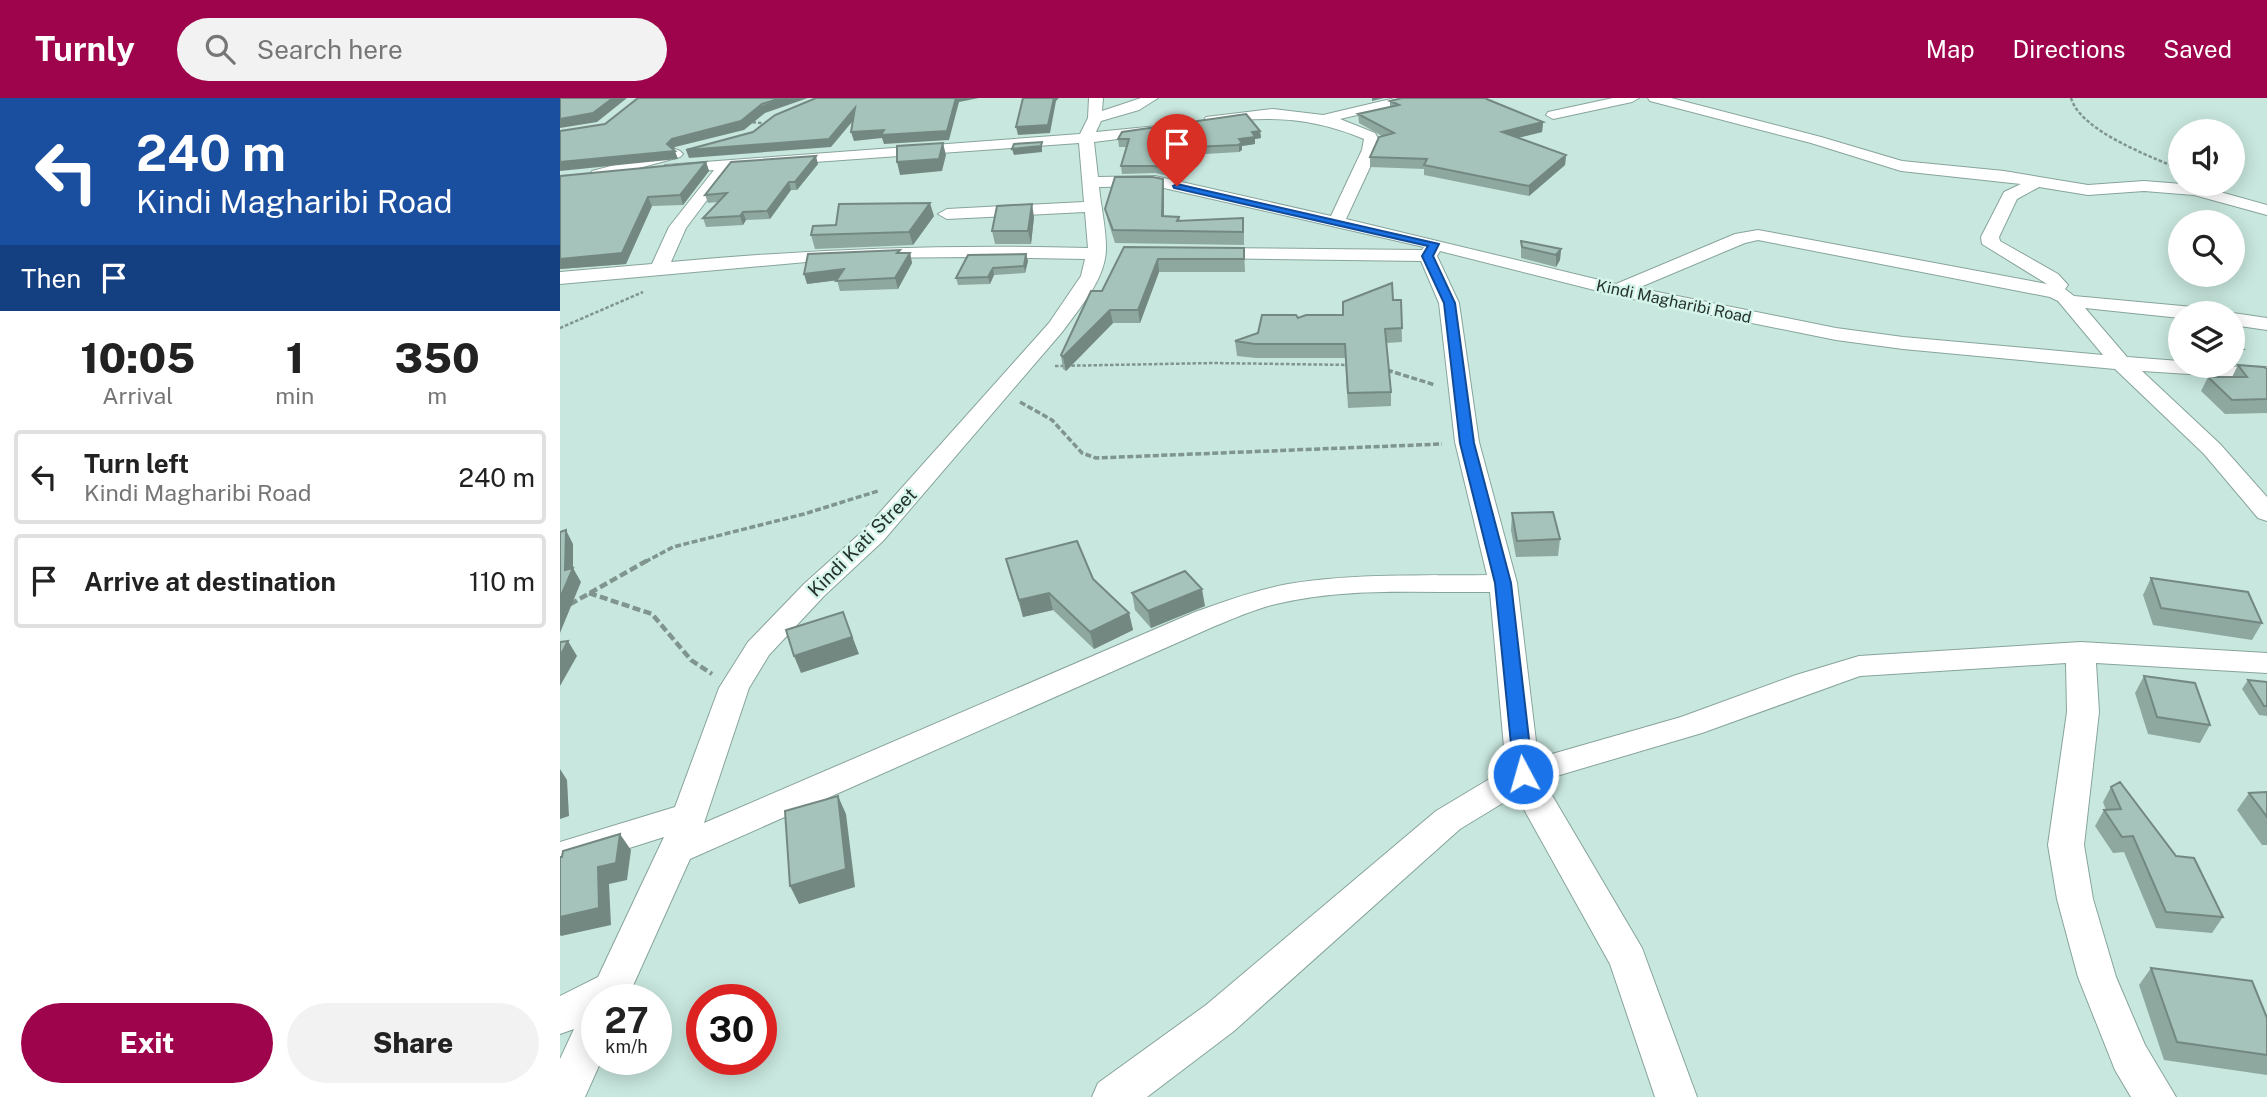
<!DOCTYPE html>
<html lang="en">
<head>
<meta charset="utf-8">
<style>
  body { margin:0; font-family:"Public Sans",sans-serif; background:#f2f2f2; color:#222; height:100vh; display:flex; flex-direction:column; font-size:26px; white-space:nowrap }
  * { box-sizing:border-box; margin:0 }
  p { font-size:23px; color:#767676 }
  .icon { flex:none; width:38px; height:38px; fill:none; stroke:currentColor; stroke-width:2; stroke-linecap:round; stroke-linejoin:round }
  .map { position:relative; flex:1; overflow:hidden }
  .drawer { display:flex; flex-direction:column; background:#fff; width:560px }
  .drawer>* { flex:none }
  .top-card { background:#1a4fa0; color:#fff; overflow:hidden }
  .buttons { position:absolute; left:1608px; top:21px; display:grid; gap:14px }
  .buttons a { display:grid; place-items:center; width:77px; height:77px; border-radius:50%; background:#fff; box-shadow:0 4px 18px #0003; font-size:35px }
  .speed { position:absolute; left:21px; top:886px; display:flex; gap:14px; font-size:35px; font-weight:700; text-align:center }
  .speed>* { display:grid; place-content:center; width:91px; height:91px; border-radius:50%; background:#fff; box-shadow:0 4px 18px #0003; line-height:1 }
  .speed small { font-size:18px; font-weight:400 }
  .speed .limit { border:10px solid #d22; background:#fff; color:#111 }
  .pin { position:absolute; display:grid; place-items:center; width:60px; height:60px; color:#fff; margin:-72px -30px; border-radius:50% 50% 50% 0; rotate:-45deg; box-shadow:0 0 7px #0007 }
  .pin .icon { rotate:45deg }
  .me { position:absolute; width:77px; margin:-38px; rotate:354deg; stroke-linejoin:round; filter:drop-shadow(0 0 5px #0008) }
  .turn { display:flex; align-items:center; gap:24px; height:147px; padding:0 21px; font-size:32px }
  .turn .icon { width:91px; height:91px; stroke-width:2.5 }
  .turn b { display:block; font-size:49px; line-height:60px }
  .then { display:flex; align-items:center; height:66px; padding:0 21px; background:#0003; gap:14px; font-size:26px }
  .eta { display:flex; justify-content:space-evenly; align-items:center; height:119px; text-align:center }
  .eta b { font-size:42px; font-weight:800; line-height:49px }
  .button { display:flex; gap:14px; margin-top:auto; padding:14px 21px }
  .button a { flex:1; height:80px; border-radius:42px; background:#9e044c; color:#fff; font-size:28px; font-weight:800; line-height:80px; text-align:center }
  .button a+a { background:#f2f2f2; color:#222 }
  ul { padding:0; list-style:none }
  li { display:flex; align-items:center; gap:21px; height:94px; margin:0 14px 10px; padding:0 7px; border:4px solid #e0e0e0; border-radius:7px }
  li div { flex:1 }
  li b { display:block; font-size:26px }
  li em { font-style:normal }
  header { display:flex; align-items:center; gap:42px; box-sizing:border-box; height:98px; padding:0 35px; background:#9e044c; color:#fff }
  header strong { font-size:33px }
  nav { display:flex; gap:38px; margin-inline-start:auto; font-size:24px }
  .search { width:490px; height:63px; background:#f2f2f2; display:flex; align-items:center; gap:18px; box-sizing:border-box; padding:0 24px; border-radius:38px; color:#767676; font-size:26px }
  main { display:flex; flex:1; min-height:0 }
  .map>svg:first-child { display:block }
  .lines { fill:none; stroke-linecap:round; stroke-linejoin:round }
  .street-casing { stroke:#87a49b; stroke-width:2 }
  .path-far2 { stroke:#7f958e; stroke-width:2.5; stroke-dasharray:3.5 2; stroke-linecap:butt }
  .path-far1 { stroke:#7f958e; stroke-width:3.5; stroke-dasharray:6 2.5; stroke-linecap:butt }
  .path { stroke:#7f958e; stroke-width:4.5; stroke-dasharray:8 3.5; stroke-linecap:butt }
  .street { fill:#fff; fill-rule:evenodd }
  .wall { fill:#8ea8a0 }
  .shaded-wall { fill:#748882 }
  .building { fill:#a5c3ba; stroke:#748882; stroke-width:2 }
  .route { fill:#1a73e8; stroke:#114b97; stroke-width:2 }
  .labels { text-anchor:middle; stroke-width:5; stroke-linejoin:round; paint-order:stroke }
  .far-street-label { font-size:16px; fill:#26322e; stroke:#d5f5eb }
  .street-label { font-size:19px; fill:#26322e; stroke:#d5f5eb }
</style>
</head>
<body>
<header>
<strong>Turnly</strong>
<div class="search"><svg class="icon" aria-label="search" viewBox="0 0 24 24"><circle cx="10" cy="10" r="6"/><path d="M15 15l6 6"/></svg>Search here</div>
<nav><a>Map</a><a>Directions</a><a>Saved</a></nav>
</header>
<main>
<section class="drawer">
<div class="top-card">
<div class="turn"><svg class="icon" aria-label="left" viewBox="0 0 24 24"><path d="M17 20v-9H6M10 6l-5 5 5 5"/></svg><div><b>240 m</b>Kindi Magharibi Road</div></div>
<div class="then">Then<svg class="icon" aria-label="arrive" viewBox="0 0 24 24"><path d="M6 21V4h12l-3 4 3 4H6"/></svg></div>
</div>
<div class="eta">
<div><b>10:05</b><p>Arrival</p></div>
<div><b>1</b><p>min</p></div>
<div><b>350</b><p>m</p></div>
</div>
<ul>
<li><svg class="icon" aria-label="left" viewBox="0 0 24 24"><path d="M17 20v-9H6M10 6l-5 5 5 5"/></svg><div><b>Turn left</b><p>Kindi Magharibi Road</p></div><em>240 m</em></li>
<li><svg class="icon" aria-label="arrive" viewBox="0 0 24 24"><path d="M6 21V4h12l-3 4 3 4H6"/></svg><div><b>Arrive at destination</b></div><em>110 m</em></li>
</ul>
<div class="button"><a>Exit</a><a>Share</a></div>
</section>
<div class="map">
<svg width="1707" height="999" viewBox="0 0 1707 999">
  <rect width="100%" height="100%" fill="#c8e7de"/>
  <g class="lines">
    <g class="street-casing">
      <path id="street" d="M529 0H543L542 13 581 0H598L579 12 541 23 536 34 597 28 604 32 597 36 534 44 538 79 595 78 771 118 802 52 804 41C752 19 706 17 651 26L646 25 644 22 646 19 713 11 763 17 835 0H859L857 3 780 21 815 35 819 42 818 52 786 121 1056 186 1175 136 1198 132 1487 186 1422 146 1421 139 1444 94 1461 86 1341 73 1251 45 1090 3 1088 0H1111L1261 39 1342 63 1444 73 1528 87 1584 83 1635 87 1707 107V117L1634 97 1584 93 1528 97 1479 89 1457 101 1439 139 1440 143 1498 176 1508 187 1505 191 1514 198 1633 209 1640 211 1643 215H1620V220L1525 210 1567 259 1620 263V268L1707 269V281L1582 273 1660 346 1707 399V423L1698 420 1644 356 1555 271 1343 251 1276 242 1058 198 880 153 877 158 899 205 919 344 957 485 978 660 1121 619 1236 577 1299 558 1521 544 1707 555V575L1536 565 1539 614 1524 747 1533 801 1556 879 1585 947 1616 999H1571L1555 972 1518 879 1497 801 1488 747 1507 614 1506 565 1300 578 1142 635 983 682 1082 850 1137 999H1095L1050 866 956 697 900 731 674 933 587 999H532L538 985 646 907 876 713 946 671 930 494C860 495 785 489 716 506 695 511 675 520 655 528L130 761 67 901H37V961H42L25 999H0V961L14 931 0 936V898L38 879 104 739 0 772V744L115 709 159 590 188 544 244 486 305 431 489 225 521 178 525 161 414 159 291 160 0 186V174L92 166 109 129 154 72 111 75 103 70 105 67 520 36 528 20ZM519 45 524 104 387 111 378 116 387 121 525 114 528 150C388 146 250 151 111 164L126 130 171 70ZM595 88 864 149 862 152 647 150 638 155 647 160 861 163 879 205 895 344 927 477C861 478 794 475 728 486 696 492 665 503 635 514L144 725 189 590 209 557 264 498 323 443 503 233C520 209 546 181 546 150 546 130 541 109 539 89ZM1198 142 1490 199 1498 203 1543 257 1343 239 1276 230 1078 190 1185 145Z
        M1053 0H1079L1072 4 993 21 986 17 988 14Z
        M115 51 120 53 123 56 120 59 38 81 30 76 32 73Z
        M1672 215H1673L1707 220V232L1673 227Z"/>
    </g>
    <path class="path-far2" d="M1511 0C1520 31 1582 55 1610 67
      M187 24 203 25
      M0 230 83 194
      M495 268 654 265 790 267
      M823 271 832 274"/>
    <path class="path-far1" d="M827 272 875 287
      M460 304 492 322 522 355 536 360 882 346
      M85 464 113 449 244 416 318 393"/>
    <path class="path" d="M29 495 92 516 131 562 152 576
      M0 512 88 462"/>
    <use href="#street" class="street"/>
  </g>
  <path class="wall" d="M929 2 983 24 982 34 957 40 1006 57 1005 67 969 98 864 77V71L810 69V59L822 38 799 25 798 16 830 9V3Z
    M700 33 701 40 695 41V46L682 48V52L679 54 612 58 608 78 595 75 562 76 561 68 567 49H559L558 41Z
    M146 64 149 73 123 107 92 108 66 166 0 171V78Z
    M258 66 237 92H231L210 121 186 122 183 127 146 129 143 120 158 104 148 105 145 97Z
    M603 81 604 93V118L619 119 620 123 684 133V147L555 145 548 123 545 111Z
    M374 118 353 147 255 151 251 137 276 127Z
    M474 119 471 146H435L432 133Z
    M961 143 1001 151 1000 162 996 169 961 160Z
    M564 149 684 150 685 174H599L580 225H553L506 273 503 271 501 257 542 193Z
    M340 155H350L352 165 338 191 280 193 277 182 247 186Z
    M466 156 468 163 465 175 434 177 430 186 398 187 396 180Z
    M833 202H841L842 244 826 245 831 294V308L788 310 785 260H696L677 258 675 243 783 217Z
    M1673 243 1683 251 1676 266H1673Z
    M1678 267 1707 271V315L1665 316 1641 293 1648 279H1672Z
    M952 415 1000 441 998 458 956 459 951 432Z
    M446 461 533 481 569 515 573 532 534 551 493 512 463 519Z
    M1591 480 1702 525 1692 542 1593 527 1583 497Z
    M572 495 645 508 591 530 575 512Z
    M1584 578 1650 627 1640 645 1588 636 1575 595Z
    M1688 582 1707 584V618L1699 617 1682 591Z
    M1551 689 1616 758 1663 819 1652 835 1596 830 1564 754 1553 755 1535 728 1544 712H1546L1543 704Z
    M1707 694V747H1702L1677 712 1689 695Z
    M1591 870 1707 920V977L1604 962 1579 887Z"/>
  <path class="shaded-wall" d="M53 0H67L37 24 0 30V21Z
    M221 0H248L205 15 184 32 115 49 113 53H115L118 61 0 73V64L107 46 112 41Z
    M396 0H419L399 4 389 42 324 46 322 40 294 43 291 34 324 32Z
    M494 0H499L496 3 490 35 458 37 456 29Z
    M812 0H824L812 3Z
    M295 10 297 18 271 49 129 60 126 52Z
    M983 24 982 34 941 44 942 34Z
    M700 33 701 40 695 41V46L682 48V52L679 54V41L692 34Z
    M482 44V54L454 57 452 51Z
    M383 45 386 57 382 73 340 77 337 64Z
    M611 50 612 58 608 78 607 70Z
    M1006 57 1005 67 969 98V88Z
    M256 58 258 66 237 92 235 84Z
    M146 64 149 73 123 107 120 97Z
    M603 81 604 93V131L602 118Z
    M229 84 231 92 210 121 207 113Z
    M88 99 92 108 66 166 0 171V161Z
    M370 105 374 118 353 147 349 134Z
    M472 106 474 119 471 146 468 133Z
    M183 114 186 122 183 127 180 118Z
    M1001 151 1000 162 996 169V157Z
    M350 155 352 165 338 191 335 180Z
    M466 156 468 163 465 175 464 168Z
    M598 161 599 174 580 225 578 212Z
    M433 170 434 177 430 186 428 179Z
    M284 171 287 181 247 186 244 176Z
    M550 212 553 225 506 273 503 259Z
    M6 432 13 446V470L21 484 0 535V500L5 472Z
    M642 491 645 508 591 530 588 513Z
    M489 495 493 512 463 519 459 502Z
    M283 514 299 556 241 575 234 558Z
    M569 515 573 532 534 551 530 534Z
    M8 543 17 558 0 588V558Z
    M0 671 7 682 9 718 0 721Z
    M278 698 286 716 295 789 239 806 230 788Z
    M60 736 71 752 67 782 49 786 51 827 1 838 0 837V819Z"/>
  <path class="building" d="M0 0H53L33 15 0 21Z
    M78 0H221L202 6 181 23 112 41 107 46 115 53 0 64V33L45 26Z
    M256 0H396L387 33 321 37 324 32 291 34 295 10 269 41 126 52 193 34 215 17Z
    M463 0H494L488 27 456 29Z
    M842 0H925L929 2 983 24 942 34 1006 57 969 88 864 67 867 61 810 59 819 39 834 35 798 16 839 7 830 3Z
    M686 16 700 33 692 34 695 39 679 41 682 45 678 47 611 50 607 70 594 68H561L569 41H558L562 34Z
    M482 44 481 48 452 51 454 46Z
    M383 45 379 61 337 64V48Z
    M256 58 235 84H229L207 113 183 114 180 118 143 120 167 95 145 97 171 64Z
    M146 64 120 97 88 99 62 155 0 161V78Z
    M555 79H593L603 81 602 118 619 119 617 123 683 120V134L553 132 545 111Z
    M370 105 349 134 251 137 253 128 276 127 279 106Z
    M472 106 468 133H432L437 108Z
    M961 143 1001 151 996 157 962 149Z
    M564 149 684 150V161H598L578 212H550L503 259 501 257 531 193H542Z
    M340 152 337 155H350L335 180 276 183 284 171 244 176 248 156Z
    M466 156 464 168 433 170 428 179 396 180 408 157Z
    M832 185 833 202H841L842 230 825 231 831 294 788 295 785 246H695L675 243 698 235 702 217H736L738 220 746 217H783V204Z
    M1673 243 1683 251H1673Z
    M1678 267 1704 269 1707 271V301L1672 302 1648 279H1687Z
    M993 414 1000 441 957 443 952 415Z
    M6 432 5 472 13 470 0 500V434Z
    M517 443 533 481 569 515 530 534 489 495 459 502 446 461Z
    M625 473 642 491 588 513 572 495Z
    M1591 480 1688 494 1702 525 1601 510Z
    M283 514 292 539 234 558 226 532Z
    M8 543 0 558V544Z
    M1584 578 1635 585 1650 627 1597 619Z
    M1688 582 1707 584V608H1704Z
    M1560 684 1616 758 1634 760 1663 819 1606 814 1573 738 1562 739 1544 712 1561 711 1551 689Z
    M1707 694V719L1689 695Z
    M278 698 286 771 230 788 225 713Z
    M60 736 56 765 38 769 39 810 0 819V759H2L3 753Z
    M1591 870 1692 883 1707 920V957L1617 944Z"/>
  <path class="route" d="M617 86 879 146 873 158 895 205 914 345 951 485 973 676 970 681H957L954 676 935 485 900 345 884 205 862 158 868 148 614 90 613 88Z"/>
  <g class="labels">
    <g class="far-street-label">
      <text transform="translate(1114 203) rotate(12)" y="6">Kindi Magharibi Road</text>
    </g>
    <g class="street-label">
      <text transform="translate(302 444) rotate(-45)" y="7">Kindi Kati Street</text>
    </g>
  </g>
</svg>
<div class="buttons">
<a><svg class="icon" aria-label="sound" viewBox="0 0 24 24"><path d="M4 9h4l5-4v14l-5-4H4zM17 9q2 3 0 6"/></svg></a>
<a><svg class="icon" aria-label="search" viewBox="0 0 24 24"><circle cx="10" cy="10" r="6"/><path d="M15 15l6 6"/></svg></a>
<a><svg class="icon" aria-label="layers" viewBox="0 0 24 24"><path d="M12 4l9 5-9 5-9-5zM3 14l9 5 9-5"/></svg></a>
</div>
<div class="speed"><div>27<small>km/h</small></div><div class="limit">30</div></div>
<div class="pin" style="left:617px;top:88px;background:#d93025"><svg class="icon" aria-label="arrive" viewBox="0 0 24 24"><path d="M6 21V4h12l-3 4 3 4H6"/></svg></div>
<svg class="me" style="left:963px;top:676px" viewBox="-20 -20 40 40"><circle r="17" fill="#1a73e8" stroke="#fff" stroke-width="3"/><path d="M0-11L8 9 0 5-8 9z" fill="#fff"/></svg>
</div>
</main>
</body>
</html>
